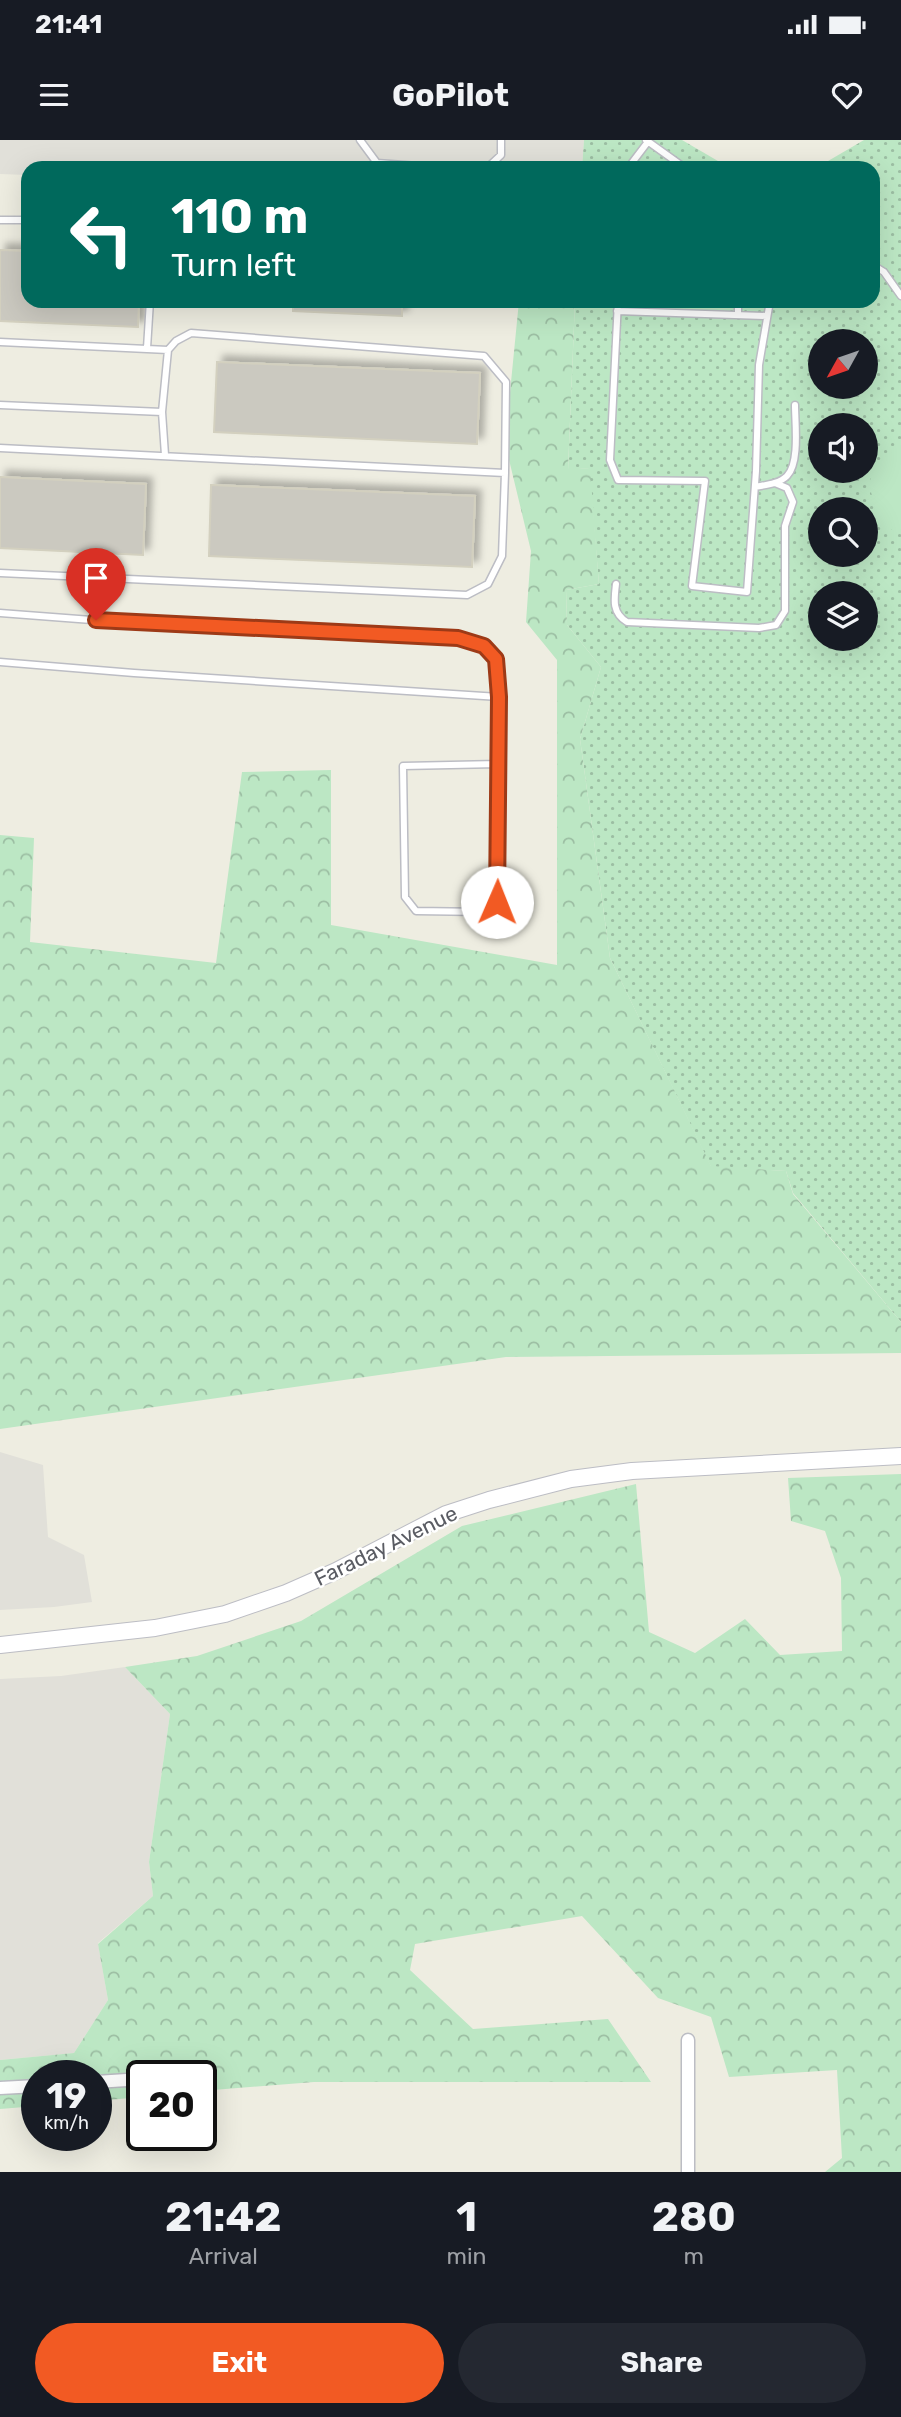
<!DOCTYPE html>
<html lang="en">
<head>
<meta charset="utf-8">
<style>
  body { margin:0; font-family:Rubik,sans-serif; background:#242831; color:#f1f3f6; height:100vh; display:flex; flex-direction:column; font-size:26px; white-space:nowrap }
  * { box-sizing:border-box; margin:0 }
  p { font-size:23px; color:#9ea1a6 }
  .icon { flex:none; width:38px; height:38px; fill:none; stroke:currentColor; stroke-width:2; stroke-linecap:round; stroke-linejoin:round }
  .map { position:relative; height:2032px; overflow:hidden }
  .panel { display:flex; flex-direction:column; background:#171b24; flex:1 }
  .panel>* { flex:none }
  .banner { position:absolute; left:21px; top:21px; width:859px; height:147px; border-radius:21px; box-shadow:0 7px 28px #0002; background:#00695c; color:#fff; overflow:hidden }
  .needle { width:46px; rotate:230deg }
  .tools { position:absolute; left:808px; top:189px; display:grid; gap:14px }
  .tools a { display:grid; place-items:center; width:70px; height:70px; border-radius:50%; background:#171b24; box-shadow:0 7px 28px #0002; font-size:35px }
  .speed { position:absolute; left:21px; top:1920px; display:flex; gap:14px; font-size:35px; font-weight:700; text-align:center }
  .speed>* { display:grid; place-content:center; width:91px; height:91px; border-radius:50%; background:#171b24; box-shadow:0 7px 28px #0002; line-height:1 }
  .speed small { font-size:18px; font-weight:400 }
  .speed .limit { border:4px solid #111; border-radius:10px; background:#fff; color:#111 }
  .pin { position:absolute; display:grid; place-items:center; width:60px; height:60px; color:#fff; margin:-72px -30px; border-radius:50% 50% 50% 0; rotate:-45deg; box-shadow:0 0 7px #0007 }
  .pin .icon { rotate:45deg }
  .me { position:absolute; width:77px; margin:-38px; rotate:1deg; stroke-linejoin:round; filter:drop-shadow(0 0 5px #0008) }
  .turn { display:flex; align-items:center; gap:24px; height:147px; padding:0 35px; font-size:32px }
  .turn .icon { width:91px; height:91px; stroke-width:2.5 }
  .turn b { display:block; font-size:49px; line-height:60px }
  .eta { display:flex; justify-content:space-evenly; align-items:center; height:119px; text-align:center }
  .eta b { font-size:42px; font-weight:700; line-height:49px }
  .button { display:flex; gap:14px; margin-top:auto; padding:14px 35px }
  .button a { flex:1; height:80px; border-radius:42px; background:#f25a23; color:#fff; font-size:28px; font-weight:700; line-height:80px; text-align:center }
  .button a+a { background:#242831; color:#f1f3f6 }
  .status { display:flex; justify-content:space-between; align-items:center; height:49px; padding:0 35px; background:#171b24; direction:ltr }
  .status svg { height:19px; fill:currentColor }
  header { display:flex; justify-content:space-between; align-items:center; height:91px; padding:0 35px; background:#171b24; font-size:32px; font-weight:700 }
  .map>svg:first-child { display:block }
  .industrial { fill:#e1e0d9 }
  .grass { fill:url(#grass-dots); fill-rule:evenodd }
  .forest { fill:url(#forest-crowns) }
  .garden { fill:#bce7c4 }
  .building { fill:#cbc9c0; stroke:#d3d0bf; stroke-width:2; filter:url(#shadow) }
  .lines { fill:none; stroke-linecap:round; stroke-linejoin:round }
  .service-casing { stroke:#bcbdc4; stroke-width:9 }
  .minor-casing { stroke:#bcbdc4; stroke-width:15 }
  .tertiary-casing { stroke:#bcbdc4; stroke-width:18 }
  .service { stroke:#fff; stroke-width:6 }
  .minor { stroke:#fff; stroke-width:12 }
  .tertiary { stroke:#fff; stroke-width:16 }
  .route-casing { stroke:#9d3a17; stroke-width:18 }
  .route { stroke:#f25a23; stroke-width:12 }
  .labels { text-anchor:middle; stroke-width:5; stroke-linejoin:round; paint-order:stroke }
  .street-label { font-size:21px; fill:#5a5c63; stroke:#fff }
</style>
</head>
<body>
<div class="status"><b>21:41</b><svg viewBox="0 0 49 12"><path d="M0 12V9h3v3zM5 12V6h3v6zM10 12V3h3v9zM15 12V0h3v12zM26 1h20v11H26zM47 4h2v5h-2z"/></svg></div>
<header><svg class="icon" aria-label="menu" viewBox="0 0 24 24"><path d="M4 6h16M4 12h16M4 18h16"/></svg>GoPilot<svg class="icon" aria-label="heart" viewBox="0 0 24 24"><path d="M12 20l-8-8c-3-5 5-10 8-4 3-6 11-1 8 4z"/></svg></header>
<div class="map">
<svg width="901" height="2032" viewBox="0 0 901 2032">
  <defs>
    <pattern id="grass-dots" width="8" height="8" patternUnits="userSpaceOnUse" patternTransform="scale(1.75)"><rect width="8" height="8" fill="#bce7c4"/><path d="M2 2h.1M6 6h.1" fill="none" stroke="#9cbea3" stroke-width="1.8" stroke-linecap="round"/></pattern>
    <pattern id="forest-crowns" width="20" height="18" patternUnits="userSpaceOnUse" patternTransform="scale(1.75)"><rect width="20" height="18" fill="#bce7c4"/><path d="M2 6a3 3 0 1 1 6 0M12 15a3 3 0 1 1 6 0" fill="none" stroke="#9cbea3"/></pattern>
    <filter id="shadow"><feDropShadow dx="6" dy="-6" stdDeviation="3.5" flood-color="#0004"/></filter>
  </defs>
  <rect width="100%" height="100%" fill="#eeede1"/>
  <path class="industrial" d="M0 0H584L582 28H28V35L0 34Z
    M0 1312 43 1325 48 1397 84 1415 92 1462 54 1467 0 1470Z
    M125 1527 170 1574 149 1722 153 1756 98 1803 108 1860 74 1913 0 1920V1539L61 1536Z"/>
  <path class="grass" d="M584 0H682L730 28H582Z
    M864 0H901V1182L793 1053 786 1031 711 1027 610 818 580 599 601 527 567 485 566 450 599 444 589 328 568 330 575 161H873V28H816ZM821 201H866V247H821ZM821 285H866V331H821ZM821 369H866V415H821ZM821 453H866V499H821Z"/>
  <path class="forest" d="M519 161H575L568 329 590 328 599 444 566 450 567 485 601 527 580 599 610 818 711 1026 786 1031 793 1054 901 1182V1213L506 1217 0 1289V695L34 698 30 802 216 823 242 632 331 630V785L557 825V520L526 482 531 411 505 303Z
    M901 1334V2032H825L842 2018 837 1930 729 1937 711 1877 658 1858 582 1776 415 1804 410 1830 473 1889 608 1879 651 1942H314L201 1951V1936H142V1957L96 1961V1936H37V1966L0 1969V1920L74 1913 108 1860 98 1804 153 1756 149 1722 170 1574 125 1527 197 1516 301 1481 462 1386 636 1344 649 1492 695 1513 745 1479 780 1515 842 1511 841 1438 825 1391 791 1381 788 1338Z"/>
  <path class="garden" d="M901 309V393L900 394 878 383 869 343C874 328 885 313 901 309Z"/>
  <path class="building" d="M0 110 28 111V161H139L138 187 0 181Z
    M293 161H402V176L293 171Z
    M217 222 480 233 477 304 214 292Z
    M0 337 146 344 143 415 0 408Z
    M211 345 475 356 472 427 209 416Z"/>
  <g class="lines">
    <g class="service-casing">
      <path id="service" d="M360 0 377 23 445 28
        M646 0 685 28
        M487 28 501 15V0
        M628 28 647 3
        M0 80H28
        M873 125 884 132 901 156
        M618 161 610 320 618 340 705 341 692 446 747 452 756 331 759 225 770 161
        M617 171 767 176
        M738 175V161
        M0 202 168 210
        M147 208 150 161
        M0 265 162 272
        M0 308 505 333 502 416 488 444 467 455 0 433
        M165 315 162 272 168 210 176 201 191 193 484 216 506 242 505 333
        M755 347C765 345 779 344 787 336 800 323 795 283 795 265
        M616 444C614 460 612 473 627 482L759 488 776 485 785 471V386L793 362 787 348 775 343
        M0 473 144 484 458 498C500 510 495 517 499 557L134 533 0 522
        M498 624 403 626 405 757 416 771 485 772 497 762 499 557"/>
    </g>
    <g class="minor-casing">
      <path id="minor" d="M192 1936 202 1935
        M96 1942 142 1939
        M0 1948 37 1946
        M688 2032V1900"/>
    </g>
    <g class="tertiary-casing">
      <path id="tertiary" d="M0 1505 155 1488 225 1474 286 1453 336 1431 446 1374 489 1360 571 1339 632 1331 901 1316"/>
    </g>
    <use href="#service" class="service"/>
    <use href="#minor" class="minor"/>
    <use href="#tertiary" class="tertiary"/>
  </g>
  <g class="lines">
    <g class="route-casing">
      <path id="route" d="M96 480 458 498 484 506 496 519 499 557 497 762"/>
    </g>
    <use href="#route" class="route"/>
  </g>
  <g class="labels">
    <g class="street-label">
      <text transform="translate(386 1406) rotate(-26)" y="7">Faraday Avenue</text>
    </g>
  </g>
</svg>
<div class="tools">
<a><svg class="needle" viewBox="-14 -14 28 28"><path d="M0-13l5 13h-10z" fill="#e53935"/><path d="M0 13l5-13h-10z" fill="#9ea1a6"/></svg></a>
<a><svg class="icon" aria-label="sound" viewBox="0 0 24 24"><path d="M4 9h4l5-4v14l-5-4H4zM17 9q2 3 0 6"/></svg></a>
<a><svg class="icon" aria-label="search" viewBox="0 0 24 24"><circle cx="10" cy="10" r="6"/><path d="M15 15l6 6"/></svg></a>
<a><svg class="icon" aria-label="layers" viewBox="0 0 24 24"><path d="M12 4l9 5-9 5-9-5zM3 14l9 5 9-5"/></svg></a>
</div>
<div class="speed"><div>19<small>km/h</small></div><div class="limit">20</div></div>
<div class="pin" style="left:96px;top:480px;background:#d93025"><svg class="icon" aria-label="arrive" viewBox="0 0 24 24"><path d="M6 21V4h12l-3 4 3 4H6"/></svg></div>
<svg class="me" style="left:497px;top:762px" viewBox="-20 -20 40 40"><circle r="19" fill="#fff"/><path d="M0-13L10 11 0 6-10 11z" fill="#f25a23"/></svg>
<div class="banner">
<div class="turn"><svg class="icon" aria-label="left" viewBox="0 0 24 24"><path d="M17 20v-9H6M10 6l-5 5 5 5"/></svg><div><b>110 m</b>Turn left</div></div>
</div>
</div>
<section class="panel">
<div class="eta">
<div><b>21:42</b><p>Arrival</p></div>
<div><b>1</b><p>min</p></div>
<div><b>280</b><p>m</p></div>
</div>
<div class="button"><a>Exit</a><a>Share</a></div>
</section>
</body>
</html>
